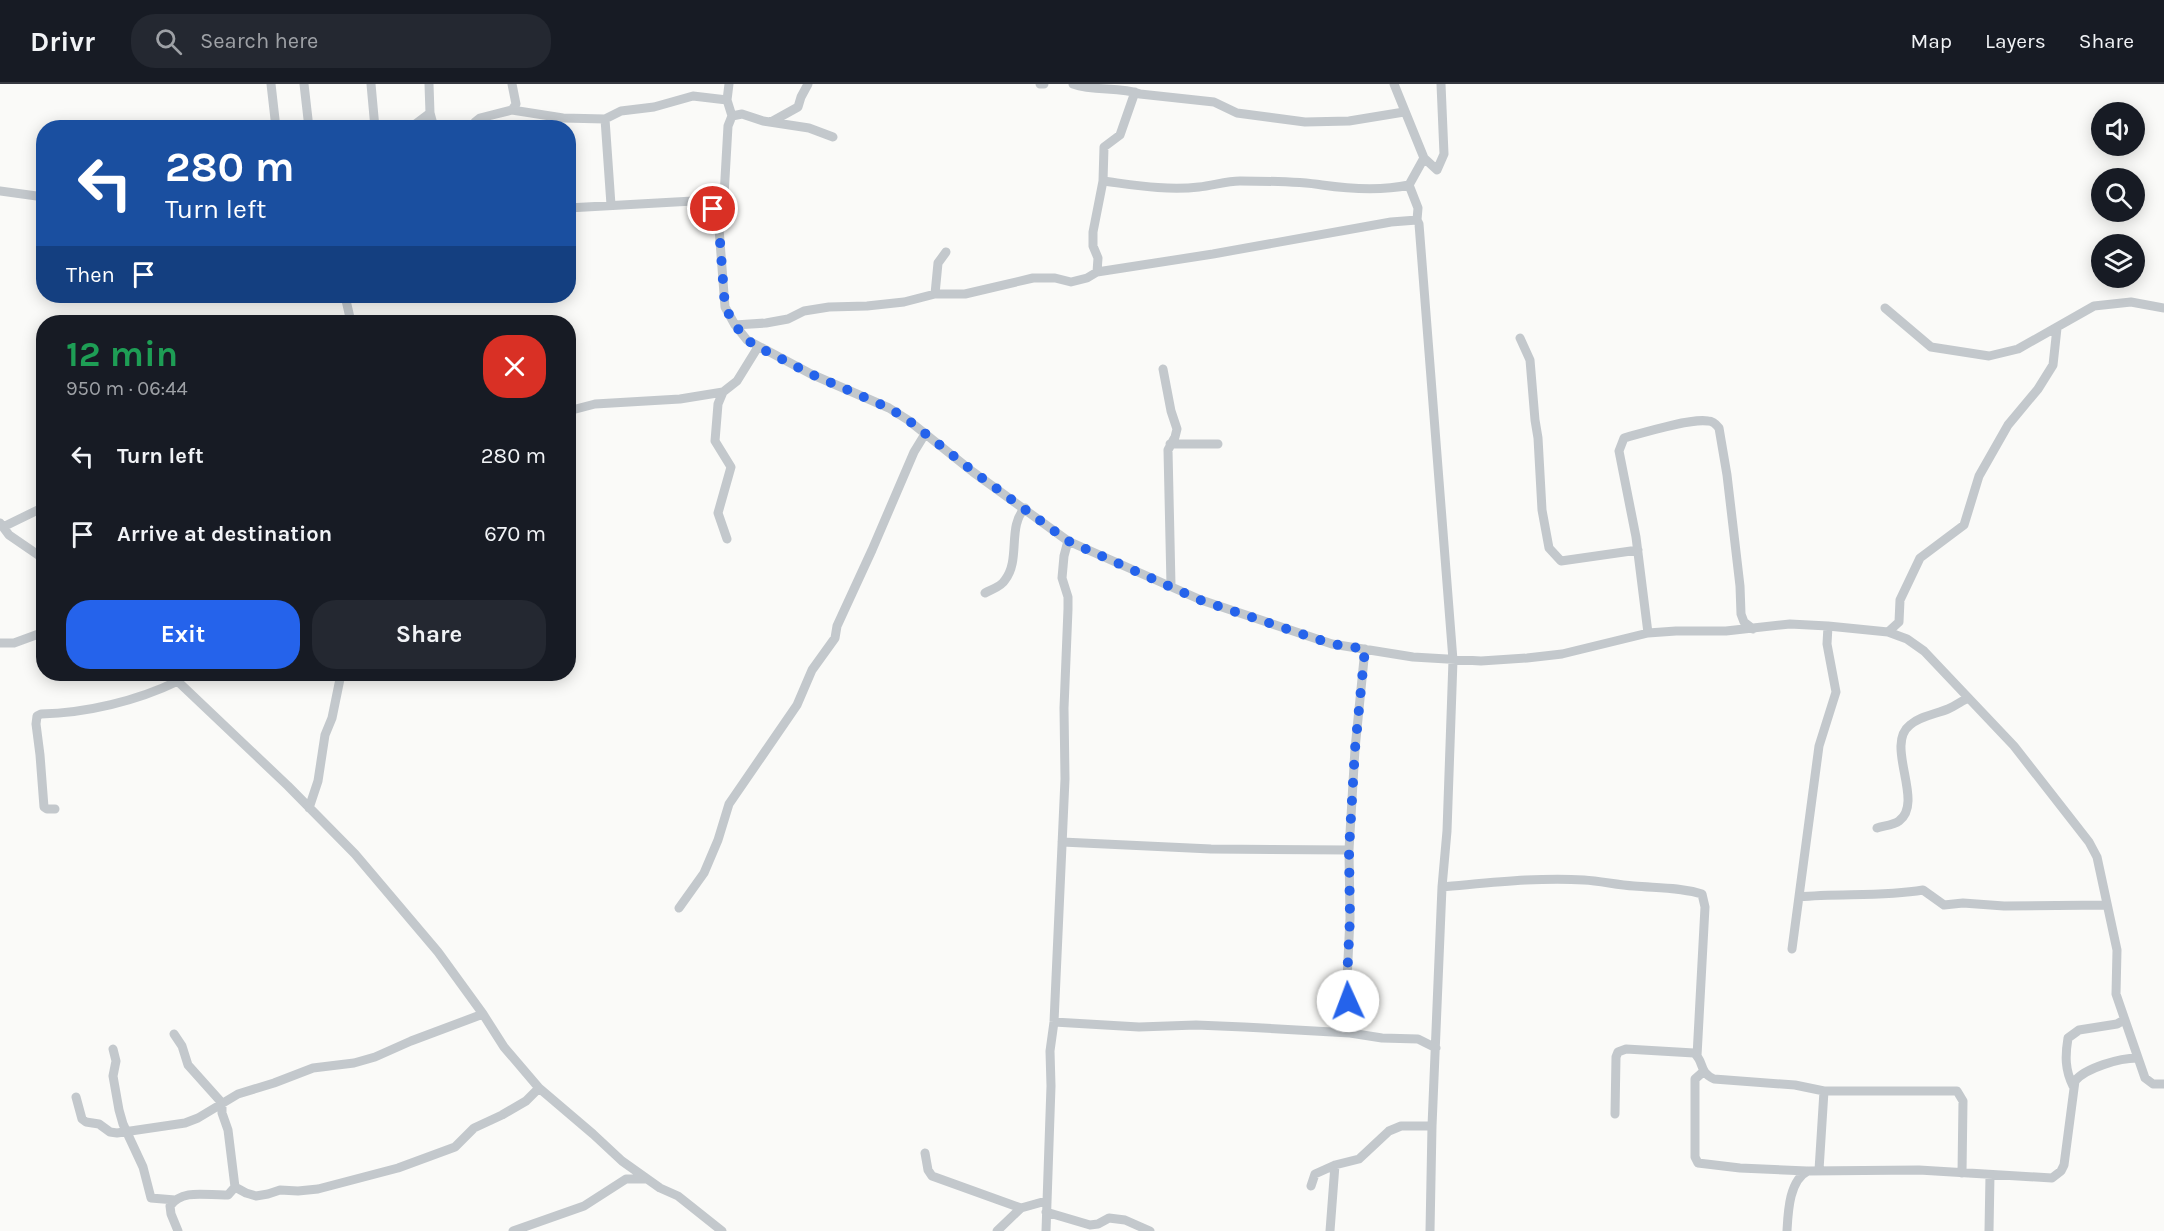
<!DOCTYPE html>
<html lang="en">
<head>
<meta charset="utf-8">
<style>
  body { margin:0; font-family:Karla,sans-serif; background:#242831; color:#f1f3f6; height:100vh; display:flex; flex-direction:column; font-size:22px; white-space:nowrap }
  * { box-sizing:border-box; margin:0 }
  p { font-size:20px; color:#9ea1a6 }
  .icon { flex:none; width:33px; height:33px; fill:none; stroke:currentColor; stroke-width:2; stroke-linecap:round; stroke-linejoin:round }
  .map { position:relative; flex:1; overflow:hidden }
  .panel { position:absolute; left:36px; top:231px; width:540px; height:366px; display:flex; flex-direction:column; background:#171b24; border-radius:24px; box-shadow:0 3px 15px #0003 }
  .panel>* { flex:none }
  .top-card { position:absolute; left:36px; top:36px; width:540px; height:183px; border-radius:24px; box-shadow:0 3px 15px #0003; background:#1a4fa0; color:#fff; overflow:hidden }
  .tools { position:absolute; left:2091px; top:18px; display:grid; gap:12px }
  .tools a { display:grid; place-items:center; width:54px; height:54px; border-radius:50%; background:#171b24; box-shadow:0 3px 15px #0003; font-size:30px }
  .pin { position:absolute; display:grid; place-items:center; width:51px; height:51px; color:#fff; margin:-26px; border:3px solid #fff; border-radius:50%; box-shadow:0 2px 6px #0007 }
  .me { position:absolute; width:66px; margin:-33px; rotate:358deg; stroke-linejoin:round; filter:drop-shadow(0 0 4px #0008) }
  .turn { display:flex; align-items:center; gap:21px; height:126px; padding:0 30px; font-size:27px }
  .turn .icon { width:78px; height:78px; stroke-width:2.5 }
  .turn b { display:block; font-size:42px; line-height:51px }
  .then { display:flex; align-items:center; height:57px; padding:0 30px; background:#0003; gap:12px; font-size:22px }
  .round { display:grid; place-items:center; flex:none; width:63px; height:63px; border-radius:24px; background:#242831 }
  .summary { display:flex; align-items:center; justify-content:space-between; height:102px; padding:0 30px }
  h1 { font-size:36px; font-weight:700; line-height:45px; color:#1e9e55 }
  .button { display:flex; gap:12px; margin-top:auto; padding:12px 30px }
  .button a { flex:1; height:69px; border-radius:24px; background:#2563eb; color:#fff; font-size:24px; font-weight:700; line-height:69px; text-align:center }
  .button a+a { background:#242831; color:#f1f3f6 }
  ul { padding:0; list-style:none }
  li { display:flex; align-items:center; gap:18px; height:78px; padding:0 30px }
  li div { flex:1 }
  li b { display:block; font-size:22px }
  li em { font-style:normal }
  header { display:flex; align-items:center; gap:36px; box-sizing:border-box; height:84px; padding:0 30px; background:#171b24; border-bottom:2px solid #363941 }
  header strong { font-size:28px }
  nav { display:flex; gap:33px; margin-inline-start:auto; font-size:21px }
  .search { width:420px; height:54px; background:#242831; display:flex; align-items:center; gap:15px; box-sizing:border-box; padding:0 21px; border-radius:24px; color:#9ea1a6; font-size:22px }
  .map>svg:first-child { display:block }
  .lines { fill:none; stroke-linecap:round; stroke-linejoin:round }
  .minor { stroke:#c3c8cc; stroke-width:9 }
  .route { stroke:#2563eb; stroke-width:10; stroke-dasharray:0 18 }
</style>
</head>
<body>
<header>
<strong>Drivr</strong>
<div class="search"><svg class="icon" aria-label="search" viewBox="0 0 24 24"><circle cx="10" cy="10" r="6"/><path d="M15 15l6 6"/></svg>Search here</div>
<nav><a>Map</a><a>Layers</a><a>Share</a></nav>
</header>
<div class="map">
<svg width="2164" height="1147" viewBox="0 0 2164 1147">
  <rect width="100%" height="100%" fill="#fafaf8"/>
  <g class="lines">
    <path class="minor" d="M271 0 276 44
      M304 0 309 44
      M371 0 375 44
      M429 0 430 29 434 44
      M1040 0H1044
      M1073 0C1095 8 1119 2 1140 10L1214 18 1237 29 1305 38 1349 37 1404 28
      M1394 0 1424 74 1409 101
      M727 16 729 0
      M512 26 563 34 605 35
      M771 38 798 23 801 13 808 0
      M410 44 430 29
      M474 44 475 38 480 34 512 26 516 20 512 0
      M1424 74 1437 86 1444 70 1441 0
      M1103 97C1134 101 1167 107 1199 103 1212 102 1226 97 1240 97 1266 97 1296 97 1322 101 1350 105 1381 107 1409 101L1418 124 1417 136 1419 140 1453 576 1447 747 1442 803 1432 1042 1430 1147
      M0 107 44 113
      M611 121 605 35 621 27 654 23 693 12 727 16 732 32
      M568 124 693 117 706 119 718 131 725 223 735 241 747 256 811 290 889 324 908 336 973 388 1068 457 1201 516 1332 560 1413 573 1481 577 1527 574 1562 570 1648 549 1676 547H1726L1790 540 1828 542 1888 548 1907 555 1924 567 2014 662 2089 758 2097 773 2117 866 2116 910 2145 994 2153 1000H2164
      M713 125 724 112 728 42 732 32 742 30 763 37 809 44 833 53
      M1097 188 1098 174 1093 162V148L1103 97 1104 63 1120 51 1135 8
      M935 210 938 179 946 168
      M345 212 351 238
      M1885 224 1931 263 1989 272 2018 265 2094 222 2131 218 2164 224
      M735 241 766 239 788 235 804 227 829 223 867 222 904 218 935 210H965L1033 194H1055L1071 198 1087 194 1097 188 1213 170 1391 138 1417 136
      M1520 254 1530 276 1535 336 1538 354 1542 426 1549 464 1561 477 1638 466
      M1163 285 1171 327 1177 345 1175 353 1168 366 1171 501
      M723 308 718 320 715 357 731 383 718 429 727 455
      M568 333 572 326 595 320 680 315 723 308 737 297 758 263
      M1170 360H1218
      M0 439 9 451 44 475
      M3 443 44 423
      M985 509C992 505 1001 503 1005 496 1021 476 1007 442 1025 424
      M1888 548 1899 538 1900 516 1920 474 1964 441 1979 392 2008 341 2038 305 2053 281 2057 244
      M1648 549 1636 453 1619 367 1624 354C1642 349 1690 334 1708 337 1713 337 1716 340 1719 344L1727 391 1740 502 1741 530 1744 538 1753 545
      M0 559H14L44 548
      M170 590 288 702 355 770 438 868 483 930 504 963 539 1004 593 1050 622 1077 660 1104 678 1112 722 1147
      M309 724 318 697 325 651 332 634 341 590
      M55 725H47L44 723 40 671 36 640 37 632 41 630C86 629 137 617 178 597
      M1877 744C1883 742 1894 741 1899 737 1925 718 1884 661 1910 641 1920 632 1936 630 1948 625 1955 622 1962 617 1968 614
      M1062 758 1211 765 1349 766
      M1442 803C1489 799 1537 793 1584 796 1601 797 1617 801 1634 802 1657 804 1679 803 1702 810L1705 823 1697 972
      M1799 813C1840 809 1882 813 1923 806L1944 821 1963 819 2004 822 2107 821
      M679 824 704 789 718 756 729 720 797 621 812 586 835 554 837 542 872 466 914 368 925 350
      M1792 865 1819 662 1836 608 1827 560 1828 542
      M1054 938 1139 943 1196 941 1244 943 1350 949 1382 954 1418 955 1436 964
      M1350 949 1347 896 1350 834 1349 766 1355 665 1365 565
      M174 950 182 962 188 981 222 1019V1029L228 1046 235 1103 228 1111C208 1112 183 1104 170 1122L171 1130 178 1147
      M113 965 116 977 113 992 119 1026 123 1040 143 1083 151 1114 175 1116
      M1703 988 1695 995V1073L1698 1079 1740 1084 1807 1087
      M2073 1002C2065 986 2065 972 2068 954L2079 946 2117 940 2124 936
      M1824 1007H1957L1963 1017 1962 1089
      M76 1013 82 1035 86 1038 99 1040 110 1048 117 1049 185 1039 198 1034 238 1010 274 999 313 984 354 979 375 973 411 957 483 930
      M1615 1030 1616 973 1618 968 1626 965 1694 969C1705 978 1698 988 1714 995L1795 1001 1824 1007 1819 1086
      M925 1069 928 1086 932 1092 1021 1124 1046 1117
      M1311 1102 1315 1090 1335 1081 1359 1075 1389 1047 1401 1042H1432
      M235 1103 246 1109 256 1112 268 1110 280 1106 298 1107 318 1105 398 1084 455 1063 474 1044 502 1031 526 1017 539 1004
      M1046 1128 1090 1141 1098 1140 1109 1134 1125 1136 1150 1147
      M513 1147 584 1122 626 1095H647
      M997 1147 1021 1124
      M1046 1147 1051 1002 1050 967 1054 938 1065 695 1064 624 1068 525V513L1062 494 1064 472 1068 457
      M1330 1147 1335 1081
      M1787 1147C1788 1129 1789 1096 1808 1087L1919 1086 2052 1094 2061 1087 2064 1081 2075 997C2085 984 2120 974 2137 974
      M1989 1147 1990 1091"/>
  </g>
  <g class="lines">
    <path class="route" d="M713 125 718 131 725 223 735 241 747 256 758 263 811 290 889 324 908 336 974 388 1068 457 1200 516 1332 560 1365 565 1355 665 1349 766 1350 834 1347 896 1348 917"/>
  </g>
</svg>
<div class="tools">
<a><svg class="icon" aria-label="sound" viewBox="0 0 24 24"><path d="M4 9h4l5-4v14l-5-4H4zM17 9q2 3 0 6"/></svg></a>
<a><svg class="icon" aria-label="search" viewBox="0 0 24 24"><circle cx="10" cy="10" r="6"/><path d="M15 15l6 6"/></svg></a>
<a><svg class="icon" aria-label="layers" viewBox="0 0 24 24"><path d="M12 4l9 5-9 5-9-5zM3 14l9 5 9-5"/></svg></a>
</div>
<div class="pin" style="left:713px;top:125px;background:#d93025"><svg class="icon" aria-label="arrive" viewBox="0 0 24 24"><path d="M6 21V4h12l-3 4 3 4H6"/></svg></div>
<svg class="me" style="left:1348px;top:917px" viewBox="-20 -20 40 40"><circle r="19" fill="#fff"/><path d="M0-13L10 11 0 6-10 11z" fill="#2563eb"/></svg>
<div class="top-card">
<div class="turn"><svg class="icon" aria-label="left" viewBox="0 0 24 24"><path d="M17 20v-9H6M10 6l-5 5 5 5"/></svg><div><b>280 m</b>Turn left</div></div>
<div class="then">Then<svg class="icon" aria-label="arrive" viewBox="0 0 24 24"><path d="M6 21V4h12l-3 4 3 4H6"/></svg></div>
</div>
<section class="panel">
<div class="summary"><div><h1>12 min</h1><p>950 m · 06:44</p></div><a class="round" style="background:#d93025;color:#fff"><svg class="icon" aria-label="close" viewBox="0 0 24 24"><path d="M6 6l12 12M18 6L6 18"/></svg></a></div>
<ul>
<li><svg class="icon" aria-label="left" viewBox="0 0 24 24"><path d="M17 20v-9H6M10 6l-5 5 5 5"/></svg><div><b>Turn left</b></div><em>280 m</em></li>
<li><svg class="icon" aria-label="arrive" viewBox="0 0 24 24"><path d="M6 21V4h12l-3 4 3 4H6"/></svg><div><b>Arrive at destination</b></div><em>670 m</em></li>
</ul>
<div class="button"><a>Exit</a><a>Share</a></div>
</section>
</div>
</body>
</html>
